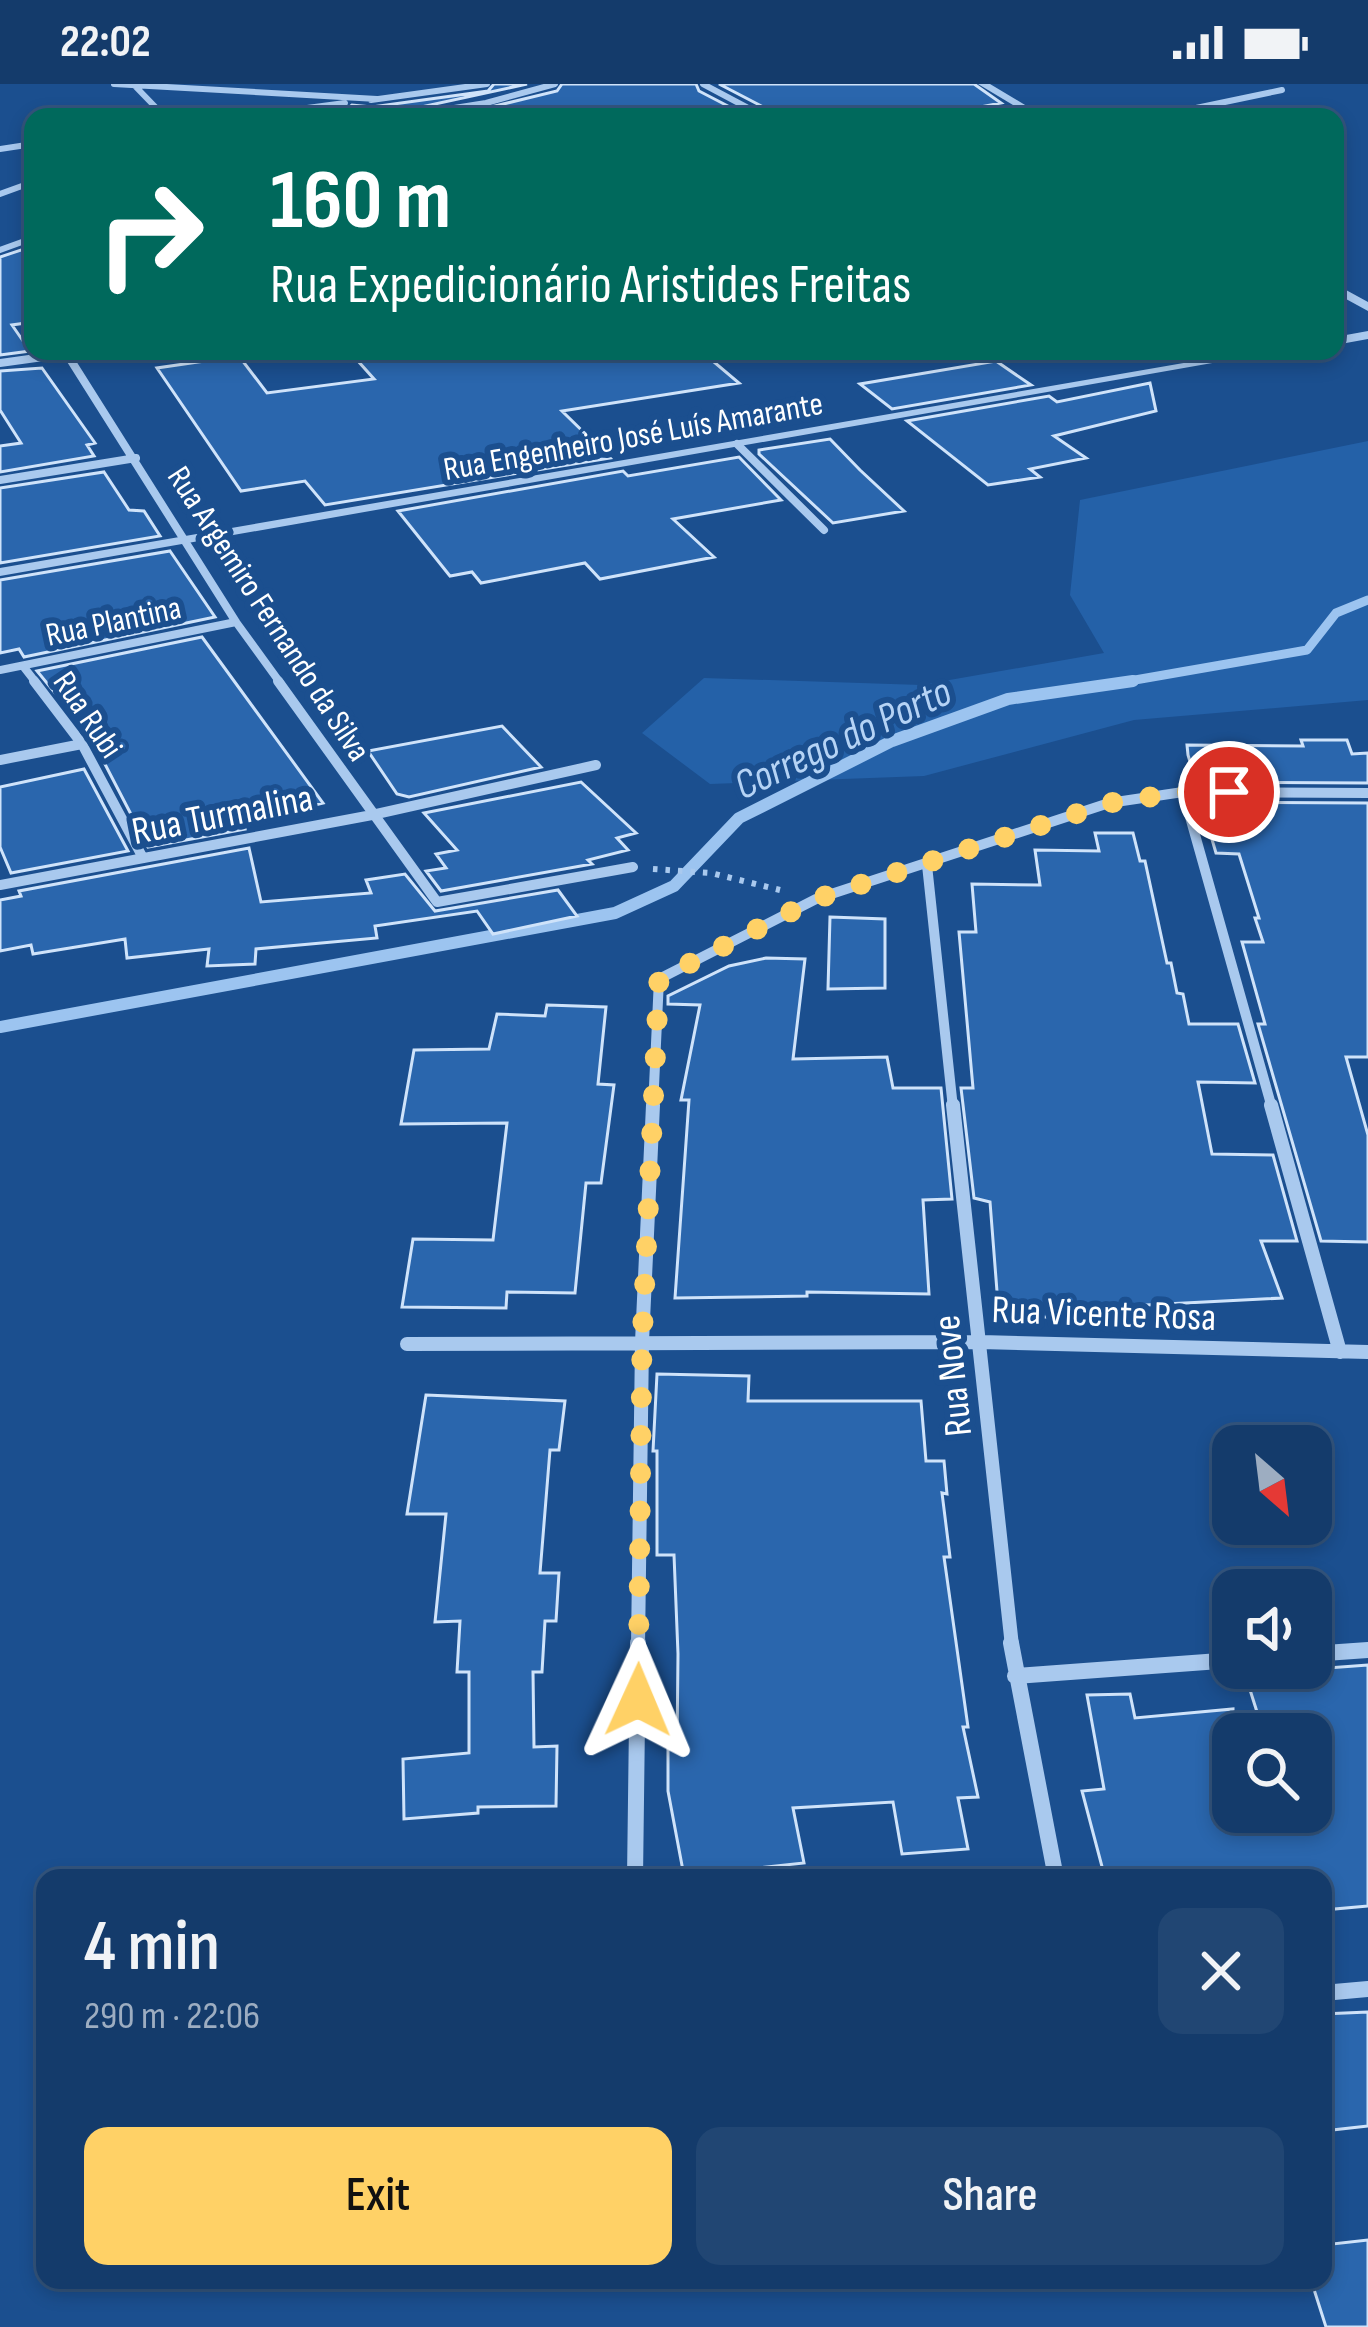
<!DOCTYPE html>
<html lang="en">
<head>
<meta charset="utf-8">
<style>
  body { margin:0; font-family:"Sofia Sans Condensed",sans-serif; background:#214673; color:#f1f3f6; height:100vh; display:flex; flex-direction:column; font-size:45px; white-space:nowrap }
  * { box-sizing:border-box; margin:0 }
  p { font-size:39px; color:#9dadc1 }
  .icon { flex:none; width:66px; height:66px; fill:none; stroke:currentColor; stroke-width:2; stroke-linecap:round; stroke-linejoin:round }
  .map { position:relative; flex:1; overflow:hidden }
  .drawer { position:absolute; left:36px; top:1785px; width:1296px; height:420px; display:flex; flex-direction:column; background:#143b6b; border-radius:24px; box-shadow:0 6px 18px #0003,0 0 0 3px #33557e }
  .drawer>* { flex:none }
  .top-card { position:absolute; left:24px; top:24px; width:1320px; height:252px; border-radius:24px; box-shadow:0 6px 18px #0003,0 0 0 3px #33557e; background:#00695c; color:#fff; overflow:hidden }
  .needle { width:78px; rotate:152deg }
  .buttons { position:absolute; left:1212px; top:1341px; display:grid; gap:24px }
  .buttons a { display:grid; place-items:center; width:120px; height:120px; border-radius:24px; background:#143b6b; box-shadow:0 6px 18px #0003,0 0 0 3px #33557e; font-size:60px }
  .pin { position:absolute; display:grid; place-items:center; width:102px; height:102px; color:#fff; margin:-51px; border:6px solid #fff; border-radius:50%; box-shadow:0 3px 12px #0007 }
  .me { position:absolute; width:132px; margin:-66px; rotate:1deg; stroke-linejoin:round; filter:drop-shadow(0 0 9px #0008) }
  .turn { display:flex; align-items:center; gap:42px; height:252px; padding:0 48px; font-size:54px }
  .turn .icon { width:156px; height:156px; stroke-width:2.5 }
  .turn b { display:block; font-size:84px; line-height:102px }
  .round { display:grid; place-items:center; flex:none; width:126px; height:126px; border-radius:24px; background:#214673 }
  .summary { display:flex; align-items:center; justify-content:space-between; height:204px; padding:0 48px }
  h1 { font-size:72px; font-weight:600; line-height:90px }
  .action { display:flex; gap:24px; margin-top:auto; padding:24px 48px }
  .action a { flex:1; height:138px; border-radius:24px; background:#ffd166; color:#111; font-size:48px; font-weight:600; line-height:138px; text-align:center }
  .action a+a { background:#214673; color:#f1f3f6 }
  .status { display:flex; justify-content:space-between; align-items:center; height:84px; padding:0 60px; background:#143b6b; direction:ltr }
  .status svg { height:33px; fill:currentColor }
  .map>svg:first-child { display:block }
  .green { fill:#2461a8 }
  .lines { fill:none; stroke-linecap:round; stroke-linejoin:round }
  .stream-far1 { stroke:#9cc4f0; stroke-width:9 }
  .stream { stroke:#9cc4f0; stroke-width:12 }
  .building { fill:#2a66ad; stroke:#cfe3fa; stroke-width:3 }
  .path { stroke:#a9c9ee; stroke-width:6; stroke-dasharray:4.5 8; stroke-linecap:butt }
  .minor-far4 { stroke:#a9c9ee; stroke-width:6 }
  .minor-far3 { stroke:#a9c9ee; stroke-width:8 }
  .minor-far2 { stroke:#a9c9ee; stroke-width:10 }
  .minor-far1 { stroke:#a9c9ee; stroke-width:14 }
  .minor { stroke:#a9c9ee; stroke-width:16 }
  .tertiary { fill:#a9c9ee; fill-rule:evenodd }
  .route { stroke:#ffd166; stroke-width:21; stroke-dasharray:0 37.8 }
  .labels { text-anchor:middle; stroke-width:12; stroke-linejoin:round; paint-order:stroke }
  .far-street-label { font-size:33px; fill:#fff; stroke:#1b4f8f }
  .street-label { font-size:39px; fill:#fff; stroke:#1b4f8f }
  .water-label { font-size:42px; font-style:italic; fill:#b5d3f5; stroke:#1b4f8f }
</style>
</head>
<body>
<div class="status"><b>22:02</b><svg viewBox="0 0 49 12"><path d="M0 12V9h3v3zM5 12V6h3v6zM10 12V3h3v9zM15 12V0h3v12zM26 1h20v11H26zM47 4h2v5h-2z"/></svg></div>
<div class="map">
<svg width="1368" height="2243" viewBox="0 0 1368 2243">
  <rect width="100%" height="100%" fill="#1b4f8f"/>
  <path class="green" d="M1368 357V616L1134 636 924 692 710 700 642 649 704 594 921 601 1104 569 1070 511 1080 416Z"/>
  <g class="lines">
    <path class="stream-far1" d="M1112 600 1307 566 1336 529 1368 516"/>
    <path class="stream" d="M0 943 615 829 674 802 739 734 892 657 1008 615 1133 597"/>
  </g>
  <path class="building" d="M494 0H527L375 33H296L346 26 352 21 372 23 488 7Z
    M562 0H696L699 7 749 33 458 31 557 7Z
    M719 0H974L1001 19 929 33H772L769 26Z
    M33 162V238L12 241 30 267 0 271V173Z
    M349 267H417L423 273 464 267H701L739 299 562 327 610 374 325 421 305 397 241 407 157 284 239 272 267 309 374 295Z
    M996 277 1031 301 892 325 860 300Z
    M42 284 95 359 87 361 94 372 0 388V362L21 359 0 326V287Z
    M1150 299 1156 327 1054 352 1086 374 1030 385 1040 393 988 401 907 337 1049 312 1057 318Z
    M830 355 860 386 904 427 833 439 759 370V366Z
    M739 373 781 416 673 435 714 473 600 495 585 479 481 499 472 488 450 492 398 427 623 387 628 392Z
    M104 388 129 426 144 427 160 452 0 479V404Z
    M170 467 215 533 24 573 19 565 0 569V496Z
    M202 553 323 719 243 738 245 745 148 763 67 607 55 609 37 587Z
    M502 642 541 683 409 713 397 710 368 667Z
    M1301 656H1347L1352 670 1368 669V699L1196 698 1188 671 1187 661 1303 662Z
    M84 685 128 767 11 789 0 763V703Z
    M581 698 636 749 617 754 628 766 588 776 592 780 441 807 426 787 446 784 436 770 457 766 424 729Z
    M1201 718 1368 719V973H1346L1368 1051V1158L1321 1157 1258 940H1265L1242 858H1263L1255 834H1259L1239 770 1216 769Z
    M1095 749H1133L1140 777H1145L1167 879H1171L1177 909 1183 910 1189 940H1238L1255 999 1198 998 1212 1070 1273 1071 1297 1157H1261L1282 1214 1128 1222 1130 1233H999L990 1118 974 1114 961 1004H973L959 848H976L972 800 1040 801 1035 766 1099 767Z
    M249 764 261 818 371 809 366 796 405 790 435 827 558 806 577 832 493 850 477 827 375 842 377 854 256 865 255 880 207 882 209 865 127 874 125 855 33 870 31 861 0 867V816L21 812 19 807Z
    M830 833 885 835V904L828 905Z
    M766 874 805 875 793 975 887 973 893 1004H941L952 1115 923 1116 929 1210 807 1208V1212L675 1214 689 1016H681L700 921 668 920V912L729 882Z
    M547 921 606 923 598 1000 614 1001 601 1099H586L575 1209 507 1208 506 1224 402 1223 413 1155 493 1156 507 1039 401 1040 414 966 489 965 497 930 545 932Z
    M657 1290 749 1292 748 1317H921L926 1377H944L947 1410 942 1409 950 1473H944L968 1643H963L978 1713 958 1714 968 1765 902 1770 893 1718 793 1724 804 1779 684 1792 668 1707V1665H677L678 1570 674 1471H657V1367H653Z
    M426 1311 565 1317 559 1366H550L540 1489H559L556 1537H545L542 1588H533L534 1663 557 1662 556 1722 478 1723V1729L404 1735 403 1675 469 1669V1588H457L460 1537 435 1538 446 1430H407Z
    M1368 1581V1822L1323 1826V1794H1105L1082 1707 1104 1705 1087 1611 1130 1610 1135 1634 1233 1625V1728H1311V1650H1264L1245 1590Z
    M1368 1928V2042L1323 2047V1930Z
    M1368 2156V2243H1326L1311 2196H1323V2161Z"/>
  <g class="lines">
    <path class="path" d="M653 785 711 789 780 806"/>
    <path class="minor-far4" d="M114 0 377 15
      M703 0 765 33
      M134 1 165 33
      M371 16 487 0
      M239 33 345 19
      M397 33 486 19 555 0
      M965 33 1022 23
      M1153 33 1282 6
      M0 65 33 60
      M0 110 33 98
      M0 166 33 154"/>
    <path class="minor-far3" d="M65 267 236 538 281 600
      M0 279 65 270
      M737 360 824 446
      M0 396 136 374
      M23 582 37 600
      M0 586 236 538"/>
    <path class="minor-far2" d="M34 597 82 660 143 774
      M278 597 437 818 633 783
      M0 676 82 660
      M1183 708 1272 1024
      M927 781 953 1024
      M0 801 372 731 596 681
      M653 1024 659 895 816 815 1109 719 1183 708 1368 709"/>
    <path class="minor-far1" d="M953 1021 1012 1562
      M1271 1021 1340 1268
      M407 1260 981 1258 1368 1268
      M638 1562 642 1258 653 1021"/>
    <path class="minor" d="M1011 1559 1056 1794
      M1311 1570 1368 1566
      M1015 1592 1233 1576
      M635 1794 638 1559
      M1323 1909 1368 1905"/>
    <path class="tertiary" d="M978 0H990L1045 33H1033Z
      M1335 200 1368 218V227L1335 209Z
      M1368 247V255L1335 261V253Z
      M1253 267H1281L0 492V484Z"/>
  </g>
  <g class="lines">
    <path class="route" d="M638 1616 642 1258 659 895 816 815 1109 719 1183 708H1229"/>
  </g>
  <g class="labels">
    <g class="far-street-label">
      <text transform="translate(633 351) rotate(-10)" y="12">Rua Engenheiro José Luís Amarante</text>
      <text transform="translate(270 529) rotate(57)" y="12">Rua Argemiro Fernando da Silva</text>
      <text transform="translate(113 536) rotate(-12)" y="12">Rua Plantina</text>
      <text transform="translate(89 630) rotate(56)" y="12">Rua Rubi</text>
    </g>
    <g class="street-label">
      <text transform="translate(222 729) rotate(-11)" y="14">Rua Turmalina</text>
      <text transform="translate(1104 1228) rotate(2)" y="14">Rua Vicente Rosa</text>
      <text transform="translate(951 1292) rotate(-96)" y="14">Rua Nove</text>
    </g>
    <g class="water-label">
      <text transform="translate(842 653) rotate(-25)" y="15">Corrego do Porto</text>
    </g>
  </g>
</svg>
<div class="buttons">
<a><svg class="needle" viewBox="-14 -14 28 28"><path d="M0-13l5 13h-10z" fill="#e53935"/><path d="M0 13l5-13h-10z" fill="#9dadc1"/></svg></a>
<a><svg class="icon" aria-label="sound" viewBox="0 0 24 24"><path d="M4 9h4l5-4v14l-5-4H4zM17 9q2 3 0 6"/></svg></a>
<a><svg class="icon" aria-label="search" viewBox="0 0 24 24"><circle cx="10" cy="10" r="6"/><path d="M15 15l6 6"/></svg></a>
</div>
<div class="pin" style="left:1229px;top:708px;background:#d93025"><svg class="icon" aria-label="arrive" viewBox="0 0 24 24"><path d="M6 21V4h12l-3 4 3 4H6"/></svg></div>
<svg class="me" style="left:638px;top:1616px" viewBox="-20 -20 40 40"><path d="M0-17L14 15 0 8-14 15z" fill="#ffd166" stroke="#fff" stroke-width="4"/></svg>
<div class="top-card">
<div class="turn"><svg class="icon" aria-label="right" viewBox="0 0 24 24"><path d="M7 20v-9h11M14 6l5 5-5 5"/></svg><div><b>160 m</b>Rua Expedicionário Aristides Freitas</div></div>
</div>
<section class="drawer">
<div class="summary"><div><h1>4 min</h1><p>290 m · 22:06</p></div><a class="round"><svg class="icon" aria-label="close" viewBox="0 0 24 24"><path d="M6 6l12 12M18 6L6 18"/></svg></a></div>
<div class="action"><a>Exit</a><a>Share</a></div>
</section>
</div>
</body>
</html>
